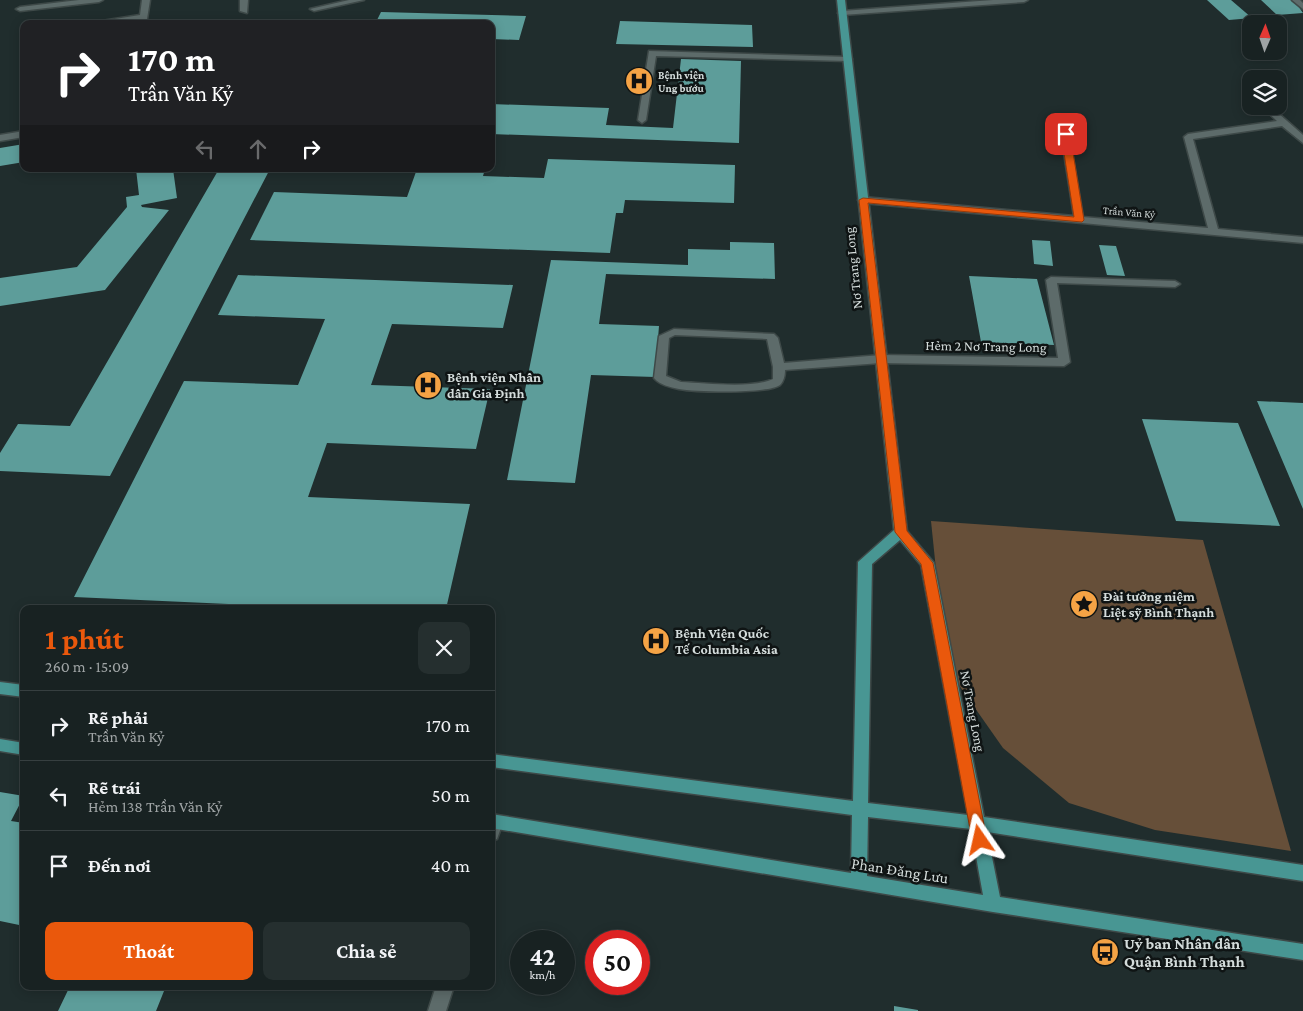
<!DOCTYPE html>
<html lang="vi">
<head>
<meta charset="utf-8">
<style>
  body { margin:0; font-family:"Crimson Pro",serif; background:#252f2f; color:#f1f3f6; height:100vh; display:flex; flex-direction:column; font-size:19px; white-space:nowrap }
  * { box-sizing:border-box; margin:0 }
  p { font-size:16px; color:#9fa4a5 }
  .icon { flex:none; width:28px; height:28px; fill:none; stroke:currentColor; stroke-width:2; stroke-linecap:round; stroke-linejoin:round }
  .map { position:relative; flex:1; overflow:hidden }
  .panel { position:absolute; left:20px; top:605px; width:475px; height:385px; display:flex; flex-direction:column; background:#182222; border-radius:10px; box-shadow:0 2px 12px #0003,0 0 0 1px #363f40 }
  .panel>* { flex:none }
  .banner { position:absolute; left:20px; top:20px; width:475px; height:152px; border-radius:10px; box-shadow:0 2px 12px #0003,0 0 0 1px #363f40; background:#202124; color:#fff; overflow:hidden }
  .needle { width:32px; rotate:2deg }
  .fabs { position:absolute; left:1242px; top:15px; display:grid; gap:10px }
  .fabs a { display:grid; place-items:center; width:45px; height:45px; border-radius:10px; background:#182222; box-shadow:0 2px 12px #0003,0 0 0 1px #363f40; font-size:25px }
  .speed { position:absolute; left:510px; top:930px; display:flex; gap:10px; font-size:25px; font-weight:700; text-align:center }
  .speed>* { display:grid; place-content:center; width:65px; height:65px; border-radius:50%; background:#182222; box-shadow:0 2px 12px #0003,0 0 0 1px #363f40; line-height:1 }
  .speed small { font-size:12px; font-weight:400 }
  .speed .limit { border:8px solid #d22; background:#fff; color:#111 }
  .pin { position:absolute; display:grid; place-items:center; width:42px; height:42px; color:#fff; margin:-21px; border-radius:10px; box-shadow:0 2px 8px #0006 }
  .me { position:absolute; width:55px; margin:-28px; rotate:349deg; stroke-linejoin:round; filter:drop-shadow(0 0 4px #0008) }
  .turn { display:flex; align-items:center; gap:18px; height:105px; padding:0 25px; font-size:22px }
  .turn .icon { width:65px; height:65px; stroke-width:2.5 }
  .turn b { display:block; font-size:35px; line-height:42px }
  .lanes { display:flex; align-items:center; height:48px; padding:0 25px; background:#0003; justify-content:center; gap:25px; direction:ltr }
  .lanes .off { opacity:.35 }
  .round { display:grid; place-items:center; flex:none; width:52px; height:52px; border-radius:10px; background:#252f2f }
  .summary { display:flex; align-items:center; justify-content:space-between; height:85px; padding:0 25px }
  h1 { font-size:30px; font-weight:700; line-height:38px; color:#ea580c }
  .button { display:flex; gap:10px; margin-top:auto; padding:10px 25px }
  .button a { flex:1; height:58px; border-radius:10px; background:#ea580c; color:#fff; font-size:20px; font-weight:700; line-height:58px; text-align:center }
  .button a+a { background:#252f2f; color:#f1f3f6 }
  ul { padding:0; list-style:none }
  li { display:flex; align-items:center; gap:15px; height:70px; padding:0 25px; border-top:1px solid #363f40 }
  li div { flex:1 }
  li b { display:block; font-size:19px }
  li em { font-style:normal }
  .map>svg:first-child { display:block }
  .green { fill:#664f39 }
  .building { fill:#5d9d9a }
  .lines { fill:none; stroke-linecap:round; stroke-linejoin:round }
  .minor-casing { stroke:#3e4948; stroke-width:3 }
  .major-casing { stroke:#3e4948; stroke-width:3 }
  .minor { fill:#5d6b6a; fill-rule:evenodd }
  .major { fill:#489693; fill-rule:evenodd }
  .route { fill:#ea580c; stroke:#983908 }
  .labels { text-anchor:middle; stroke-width:5; stroke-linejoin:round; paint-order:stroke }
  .far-poi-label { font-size:11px; font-weight:bold; fill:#d4dcdb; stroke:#0f1414; text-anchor:start }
  .far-street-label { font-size:11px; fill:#d4dcdb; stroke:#0f1414 }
  .street-label { font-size:14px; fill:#d4dcdb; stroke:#0f1414 }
  .poi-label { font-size:14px; font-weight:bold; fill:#d4dcdb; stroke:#0f1414; text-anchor:start }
  .near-street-label { font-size:16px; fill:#d4dcdb; stroke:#0f1414 }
  .near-poi-label { font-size:16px; font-weight:bold; fill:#d4dcdb; stroke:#0f1414; text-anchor:start }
</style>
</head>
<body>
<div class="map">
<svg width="1303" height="1011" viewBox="0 0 1303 1011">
  <rect width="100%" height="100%" fill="#202d2d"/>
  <path class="green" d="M931 521 1203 540 1291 851 1155 830 1069 803 1003 748 956 681 945 657Z"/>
  <path class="building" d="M1207 0H1231L1252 18 1229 20Z
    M1261 0H1294L1303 13 1277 15Z
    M381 12 526 16 519 40 491 39V24H375Z
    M620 21 752 25 753 47 616 44Z
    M681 59 741 61 739 143 491 134V104L609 108 606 125 673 128Z
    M24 144V162L0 166V148Z
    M548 159 735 165 734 203 625 200 623 213H616L610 253 250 240 274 192 407 197 417 169H485L483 176 544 178Z
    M136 169H173L177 198 141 205 142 207 169 210 105 290 0 306V278L77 267 127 207 126 197 139 195Z
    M219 169H270L110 476 0 471V453L18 424 70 426Z
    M1032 240 1050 241 1053 266 1034 264Z
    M730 242 774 243 775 279 606 274 599 324 659 326 655 377 591 375 575 483 507 480 551 260 688 265V249L730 250Z
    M1099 245 1116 246 1125 276 1107 275Z
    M238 275 513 285 503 328 392 324 371 385 490 389 476 449 327 443 308 497 470 504 446 609H340L74 597 184 381 298 385 325 319 218 315Z
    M969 276 1037 279 1054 345 981 342Z
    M1257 401 1303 403V509Z
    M1142 419 1238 423 1280 526 1176 521Z
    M0 792 24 796 11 821 24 823V926L0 921Z
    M70 986H166L156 1011H58Z
    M894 1006 918 1010V1011H894Z"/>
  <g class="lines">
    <g class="minor-casing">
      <path id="minor" d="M79 0H103L99 2 20 11 16 9 20 7Z
        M142 0H150L147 19 108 24H83L140 15Z
        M240 0H248L247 13 240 11Z
        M349 0H364L314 11 310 9Z
        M993 0H1028L1024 2 842 15 838 13 842 11Z
        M1292 0H1300L1303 3V9Z
        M649 51 848 57 852 59 848 61 656 56 646 120 642 123 638 120Z
        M1261 106H1270L1303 135V143L1282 126 1193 139 1218 229 1303 237V243L863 203 858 200 863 197 1074 216 1061 134 1065 131 1069 134 1083 217 1208 228 1184 137 1188 134 1277 121Z
        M24 131V137L0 141V135Z
        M1051 277 1175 281 1180 284 1175 287 1057 283 1070 362 1064 366 881 363 785 370C785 375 784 381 780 385 768 394 695 392 679 389 670 387 660 385 654 378L659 336 674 329 774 334 778 338 784 363 881 355 1058 358 1046 280ZM675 335 767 339 773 367V379C753 389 704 383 681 382L666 376 669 338Z
        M495 815 501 817 503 822 497 839 491 841V816Z
        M436 986H454L446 1011H428Z"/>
    </g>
    <g class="major-casing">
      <path id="major" d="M837 0H845L907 531 934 563 984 817 1303 865V881L987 832 1000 897 1303 944V960L993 912 491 828V814L851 873 852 815 491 767V754L853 801 858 562 894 530ZM900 540 921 565 968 815 868 803 872 564ZM868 817 971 829 983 895 867 876Z
        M0 682 24 685V697L0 694Z
        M0 739 24 743V755L0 751Z"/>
    </g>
    <use href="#minor" class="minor"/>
    <use href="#major" class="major"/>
  </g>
  <path class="route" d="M1066 132 1070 134 1084 220 1082 222 868 203 907 531 933 563 987 840 985 844 980 846 975 844 972 840 921 564 895 532 859 200 863 198 1074 217 1061 134Z"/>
  <defs>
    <g id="hospital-disc" transform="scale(1.4375)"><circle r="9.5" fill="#f5a345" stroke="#0f1414"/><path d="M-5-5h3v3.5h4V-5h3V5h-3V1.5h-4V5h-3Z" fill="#111"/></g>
    <g id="sight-disc" transform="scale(1.4375)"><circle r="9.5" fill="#f5a345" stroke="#0f1414"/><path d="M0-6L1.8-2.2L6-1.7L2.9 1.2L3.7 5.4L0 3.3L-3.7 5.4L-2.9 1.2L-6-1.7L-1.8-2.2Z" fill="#111"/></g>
    <g id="bus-disc" transform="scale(1.4375)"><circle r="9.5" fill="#f5a345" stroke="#0f1414"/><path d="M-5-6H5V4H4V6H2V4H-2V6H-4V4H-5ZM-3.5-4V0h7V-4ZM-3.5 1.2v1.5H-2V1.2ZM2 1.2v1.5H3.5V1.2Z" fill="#111"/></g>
  </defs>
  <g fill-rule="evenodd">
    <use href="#hospital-disc" x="639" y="81"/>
    <use href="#hospital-disc" x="428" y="385"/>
    <use href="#sight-disc" x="1084" y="604"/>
    <use href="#hospital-disc" x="656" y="641"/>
    <use href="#bus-disc" x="1105" y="952"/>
  </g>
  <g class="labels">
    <g class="far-poi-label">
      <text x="658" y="79">Bệnh viện<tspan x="658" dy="13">Ung bướu</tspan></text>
    </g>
    <g class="far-street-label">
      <text transform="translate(1129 212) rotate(5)" y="4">Trần Văn Kỷ</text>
    </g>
    <g class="street-label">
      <text transform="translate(853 268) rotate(-96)" y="5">Nơ Trang Long</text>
      <text transform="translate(986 346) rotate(1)" y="5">Hẻm 2 Nơ Trang Long</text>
      <text transform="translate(973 711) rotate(79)" y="5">Nơ Trang Long</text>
    </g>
    <g class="poi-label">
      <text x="447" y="382">Bệnh viện Nhân<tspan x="447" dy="16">dân Gia Định</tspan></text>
      <text x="1103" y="601">Đài tưởng niệm<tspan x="1103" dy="16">Liệt sỹ Bình Thạnh</tspan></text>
      <text x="675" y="638">Bệnh Viện Quốc<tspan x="675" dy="16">Tế Columbia Asia</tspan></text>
    </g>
    <g class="near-street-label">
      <text transform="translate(900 870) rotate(9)" y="6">Phan Đăng Lưu</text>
    </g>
    <g class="near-poi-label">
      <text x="1124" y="949">Uỷ ban Nhân dân<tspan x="1124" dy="18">Quận Bình Thạnh</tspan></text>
    </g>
  </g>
</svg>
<div class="fabs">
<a><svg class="needle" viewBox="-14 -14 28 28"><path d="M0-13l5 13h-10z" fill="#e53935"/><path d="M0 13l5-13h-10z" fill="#9fa4a5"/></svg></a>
<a><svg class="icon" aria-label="layers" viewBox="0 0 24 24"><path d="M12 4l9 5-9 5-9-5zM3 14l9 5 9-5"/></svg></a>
</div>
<div class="speed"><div>42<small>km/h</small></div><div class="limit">50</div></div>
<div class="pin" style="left:1066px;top:134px;background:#d93025"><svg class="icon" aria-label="arrive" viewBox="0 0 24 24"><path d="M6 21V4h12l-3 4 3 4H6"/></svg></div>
<svg class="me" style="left:980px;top:840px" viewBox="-20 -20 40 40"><path d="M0-17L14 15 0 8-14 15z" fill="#ea580c" stroke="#fff" stroke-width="4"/></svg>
<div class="banner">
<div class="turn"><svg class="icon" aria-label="right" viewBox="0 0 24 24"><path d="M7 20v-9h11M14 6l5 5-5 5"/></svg><div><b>170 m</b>Trần Văn Kỷ</div></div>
<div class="lanes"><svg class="icon off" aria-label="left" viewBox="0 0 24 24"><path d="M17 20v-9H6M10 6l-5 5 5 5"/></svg><svg class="icon off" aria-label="ahead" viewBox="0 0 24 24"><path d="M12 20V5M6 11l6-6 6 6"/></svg><svg class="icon" aria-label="right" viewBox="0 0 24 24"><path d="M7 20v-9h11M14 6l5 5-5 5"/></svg></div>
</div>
<section class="panel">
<div class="summary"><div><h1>1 phút</h1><p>260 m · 15:09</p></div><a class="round"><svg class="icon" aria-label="close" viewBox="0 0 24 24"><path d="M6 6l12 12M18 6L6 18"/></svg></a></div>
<ul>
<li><svg class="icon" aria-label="right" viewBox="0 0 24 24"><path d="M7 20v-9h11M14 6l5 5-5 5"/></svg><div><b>Rẽ phải</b><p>Trần Văn Kỷ</p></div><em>170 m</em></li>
<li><svg class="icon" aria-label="left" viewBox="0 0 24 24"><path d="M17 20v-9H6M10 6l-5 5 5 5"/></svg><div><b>Rẽ trái</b><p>Hẻm 138 Trần Văn Kỷ</p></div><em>50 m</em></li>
<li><svg class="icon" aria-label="arrive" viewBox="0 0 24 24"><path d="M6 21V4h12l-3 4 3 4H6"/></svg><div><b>Đến nơi</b></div><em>40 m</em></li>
</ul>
<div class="button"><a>Thoát</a><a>Chia sẻ</a></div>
</section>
</div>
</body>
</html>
